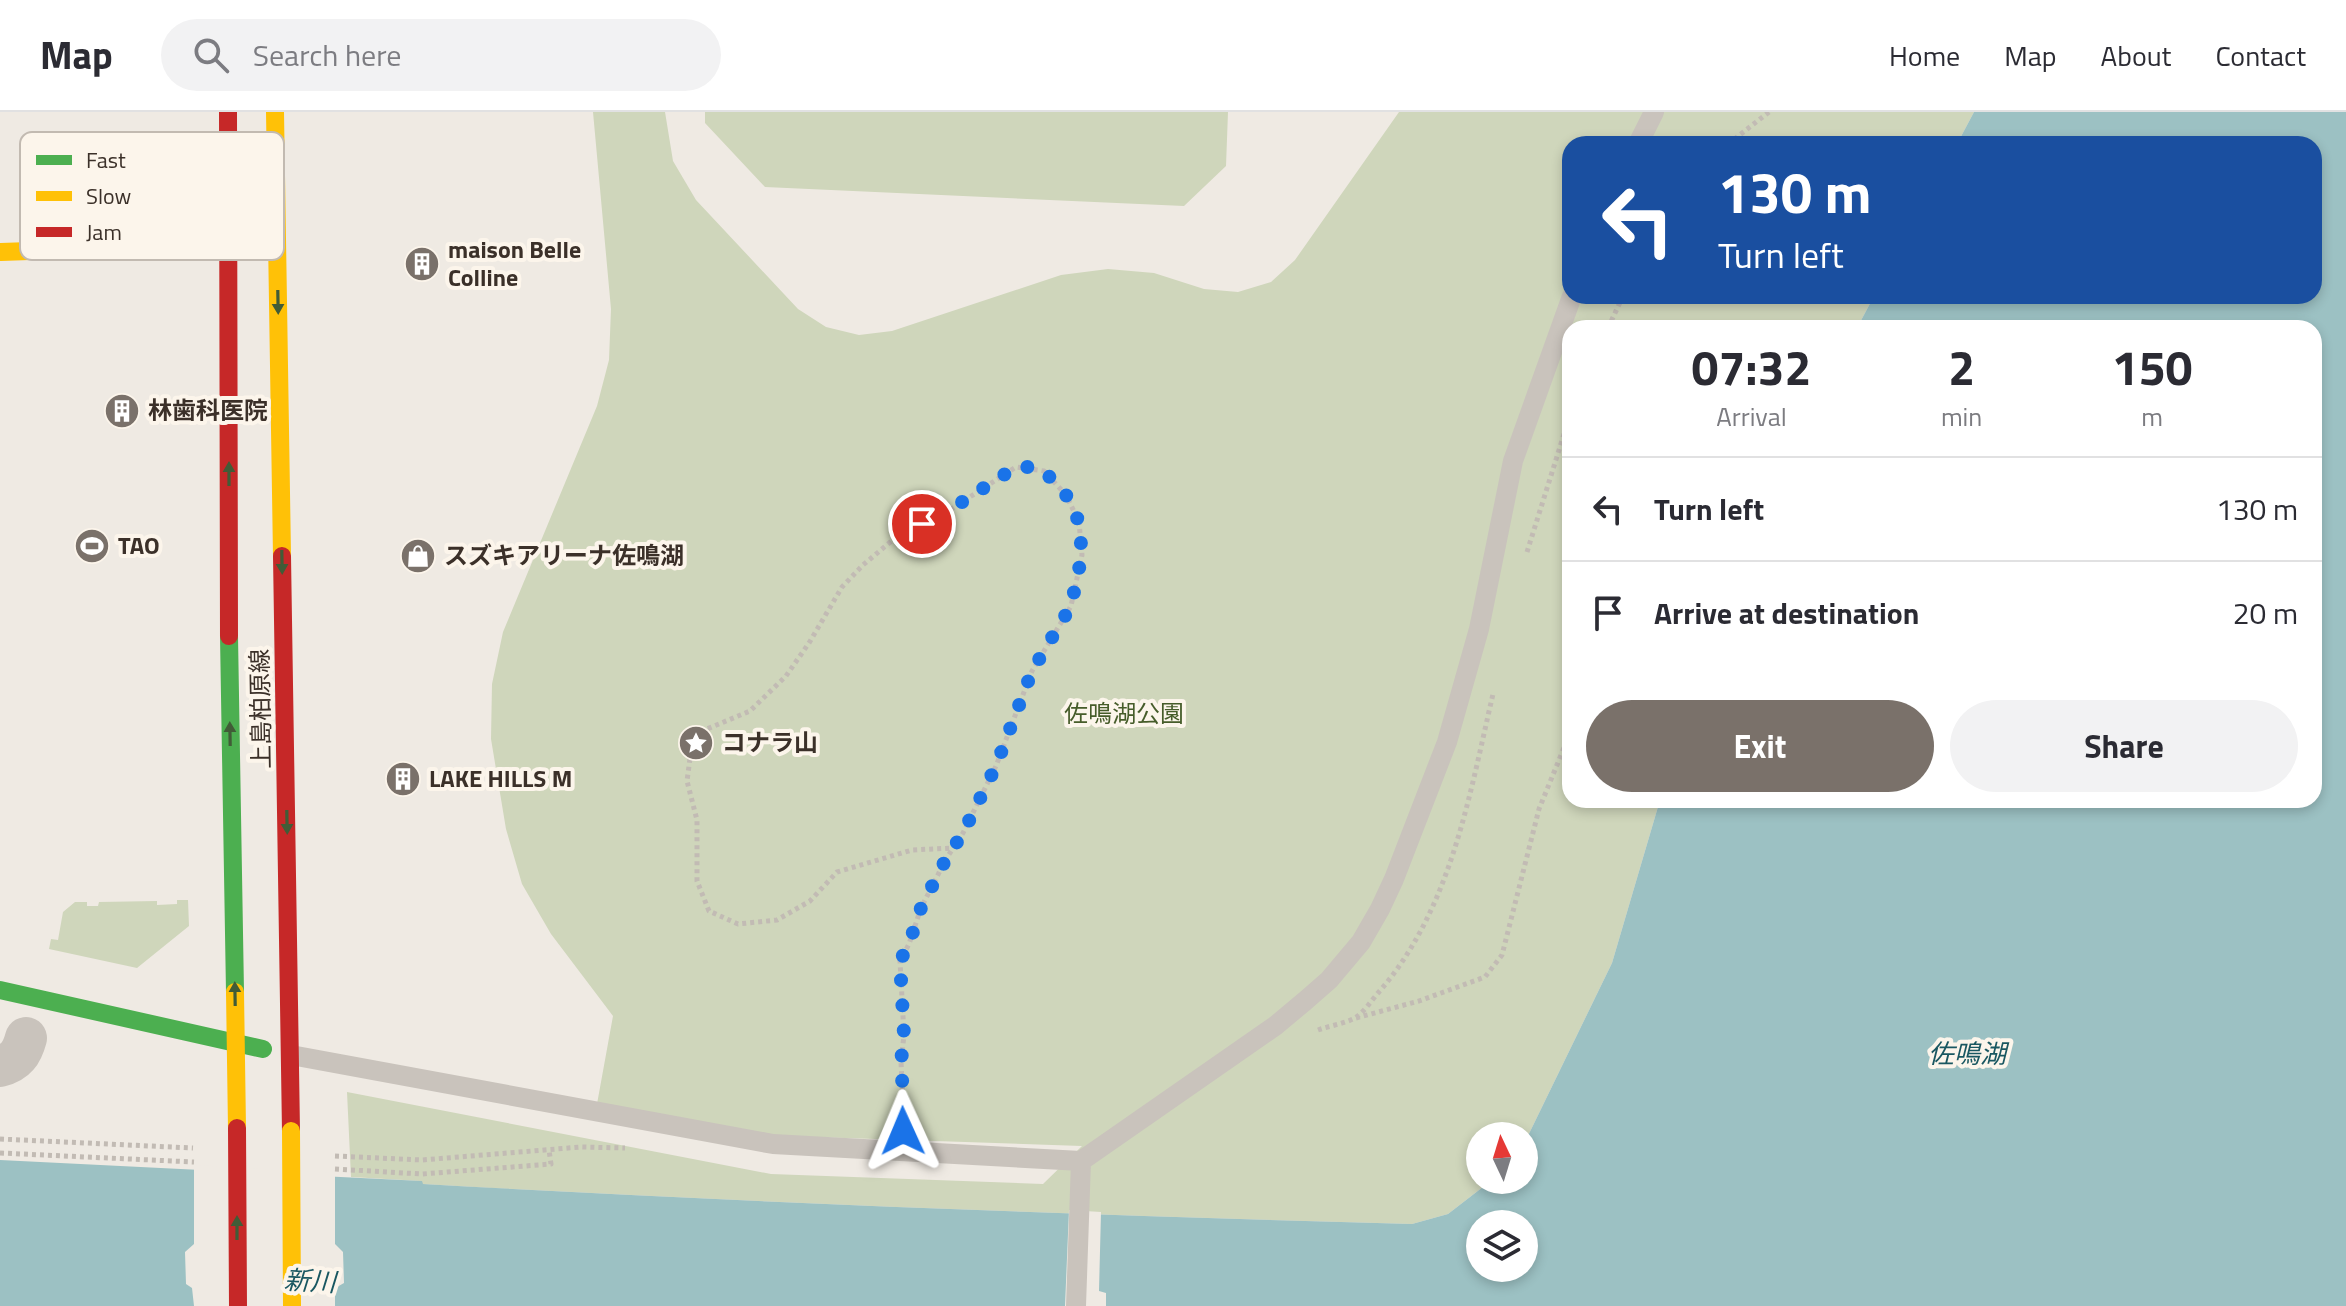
<!DOCTYPE html>
<html lang="en">
<head>
<meta charset="utf-8">
<style>
  body { margin:0; font-family:"Titillium Web","Noto Sans JP",sans-serif; background:#f2f2f3; color:#2b2b33; height:100vh; display:flex; flex-direction:column; font-size:30px; white-space:nowrap }
  * { box-sizing:border-box; margin:0 }
  p { font-size:26px; color:#7c7c81 }
  .icon { flex:none; width:44px; height:44px; fill:none; stroke:currentColor; stroke-width:2; stroke-linecap:round; stroke-linejoin:round }
  .map { position:relative; flex:1; overflow:hidden }
  .details { position:absolute; left:1562px; top:208px; width:760px; height:488px; display:flex; flex-direction:column; background:#fff; border-radius:24px; box-shadow:0 4px 12px #0003 }
  .details>* { flex:none }
  .top-card { position:absolute; left:1562px; top:24px; width:760px; height:168px; border-radius:24px; box-shadow:0 4px 12px #0003; background:#1a4fa0; color:#fff; overflow:hidden }
  .needle { width:52px; rotate:356deg }
  .tools { position:absolute; left:1466px; top:1010px; display:grid; gap:16px }
  .tools a { display:grid; place-items:center; width:72px; height:72px; border-radius:50%; background:#fff; box-shadow:0 4px 12px #0003; font-size:40px }
  .pin { position:absolute; display:grid; place-items:center; width:68px; height:68px; color:#fff; margin:-34px; border:4px solid #fff; border-radius:50%; box-shadow:0 2px 8px #0007 }
  .me { position:absolute; width:88px; margin:-44px; rotate:359deg; stroke-linejoin:round; filter:drop-shadow(0 0 6px #0008) }
  .turn { display:flex; align-items:center; gap:28px; height:168px; padding:0 24px; font-size:36px }
  .turn .icon { width:104px; height:104px; stroke-width:2.5 }
  .turn b { display:block; font-size:56px; line-height:68px }
  .eta { display:flex; justify-content:space-evenly; align-items:center; height:136px; text-align:center }
  .eta b { font-size:48px; font-weight:700; line-height:56px }
  .primary-button { display:flex; gap:16px; margin-top:auto; padding:16px 24px }
  .primary-button a { flex:1; height:92px; border-radius:48px; background:#7a716a; color:#fff; font-size:32px; font-weight:700; line-height:92px; text-align:center }
  .primary-button a+a { background:#f2f2f3; color:#2b2b33 }
  ul { padding:0; list-style:none }
  li { display:flex; align-items:center; gap:24px; height:104px; padding:0 24px; border-top:2px solid #e1e1e2 }
  li div { flex:1 }
  li b { display:block; font-size:30px }
  li em { font-style:normal }
  header { display:flex; align-items:center; gap:48px; box-sizing:border-box; height:112px; padding:0 40px; background:#fff; border-bottom:2px solid #e1e1e2 }
  header strong { font-size:38px }
  nav { display:flex; gap:44px; margin-inline-start:auto; font-size:28px }
  .search { width:560px; height:72px; background:#f2f2f3; display:flex; align-items:center; gap:20px; box-sizing:border-box; padding:0 28px; border-radius:44px; color:#7c7c81; font-size:30px }
  .map>svg:first-child { display:block }
  .green { fill:#cfd6bb }
  .water { fill:#9cc1c3; fill-rule:evenodd }
  .pier { fill:#efeae3 }
  .lines { fill:none; stroke-linecap:round; stroke-linejoin:round }
  .path { stroke:#c2bbb4; stroke-width:5; stroke-dasharray:4 4; stroke-linecap:butt }
  .lane { stroke:#c9c3bc; stroke-width:20 }
  .street { stroke:#c9c3bc; stroke-width:42 }
  .fast { stroke:#4caf50; stroke-width:18 }
  .slow { stroke:#ffc107; stroke-width:18 }
  .jam { stroke:#c62828; stroke-width:18 }
  .slow-bridge { stroke:#ffc107; stroke-width:18 }
  .jam-bridge { stroke:#c62828; stroke-width:18 }
  .oneway { fill:#415c37 }
  .route { stroke:#1a73e8; stroke-width:14; stroke-dasharray:0 25.2 }
  .labels { text-anchor:middle; stroke-width:8; stroke-linejoin:round; paint-order:stroke }
  .poi-label { font-size:24px; font-weight:bold; fill:#3b3029; stroke:#fcf5eb; text-anchor:start }
  .street-label { font-size:24px; fill:#3b3029; stroke:#fcf5eb }
  .park-label { font-size:24px; fill:#465c2a; stroke:#fcf5eb }
  .water-label { font-size:26px; font-style:italic; fill:#195761; stroke:#fcf5eb }
  .key { fill:#fcf5eb; stroke:#c2bab1; stroke-width:2 }
  .key-label { font-size:22px; fill:#3b3029 }
</style>
</head>
<body>
<header>
<strong>Map</strong>
<div class="search"><svg class="icon" aria-label="search" viewBox="0 0 24 24"><circle cx="10" cy="10" r="6"/><path d="M15 15l6 6"/></svg>Search here</div>
<nav><a>Home</a><a>Map</a><a>About</a><a>Contact</a></nav>
</header>
<div class="map">
<svg width="2346" height="1194" viewBox="0 0 2346 1194">
  <rect width="100%" height="100%" fill="#efeae3"/>
  <path class="green" d="M593 0H665L673 49 696 88 798 197 826 215 859 223 892 219 1061 163 1108 157 1154 161 1204 177 1238 180 1271 170 1295 148 1399 0H1974L1957 32H1570V184H1874L1857 216H1570V688H1660L1612 851 1525 1030 1524 1032V1024H1480V1068H1492L1448 1102 1412 1112C1082 1103 752 1091 422 1072L421 1069 351 1065 347 980 771 1062 1043 1072 1082 1034 758 1023 597 992 613 904 551 822 522 772 506 717 491 627 492 572 503 520 597 294 609 248 611 197Z
    M705 0H1228L1226 54 1184 94 765 75 705 11Z
    M177 788H188L189 814 137 856 49 837 51 827 58 828 63 800 75 790H87V794H98L99 790 157 789V793L177 792Z"/>
  <path class="water" d="M1974 0H2346V1194H0V1048L422 1069 423 1072C752 1091 1082 1103 1412 1112L1448 1102 1492 1068H1524V1032L1612 851 1660 688H2314V216H1857L1874 184H2314V32H1957ZM1480 1112H1524V1156H1480Z"/>
  <path class="pier" d="M194 1053 335 1061V1132L343 1140 344 1171 337 1175 335 1180V1194H194L192 1176 186 1172 185 1140 194 1132Z
    M1069 1098 1101 1100 1099 1179 1106 1181V1194H1065Z"/>
  <g class="lines">
    <path class="path" d="M1728 32 1769 0
      M1608 216 1623 184
      M1527 440 1570 303
      M1356 906 1419 889 1485 865 1502 843 1539 697 1570 621
      M1318 918C1329 914 1342 912 1353 907 1362 903 1371 889 1378 881 1451 798 1469 685 1493 582
      M904 1011 901 950 904 923 900 849 909 832 921 796 946 747 963 721 996 654 1032 559 1071 494 1082 443 1079 410 1066 383 1044 359 1016 355 942 403 901 421 863 453 842 475 809 531 786 564 750 599 707 617 691 639 687 669 697 708V769L709 799 738 812 777 808 810 789 837 760 912 738 953 736
      M0 1027 193 1036
      M0 1041 194 1050
      M335 1044 422 1048 581 1035 625 1036
      M335 1057 422 1062 551 1052 549 1038"/>
    <path class="lane" d="M1638 32 1654 0
      M291 943 773 1032 1081 1049
      M1076 1194 1081 1049 1275 914 1305 889 1329 868 1361 830 1380 797 1394 767 1447 630 1479 517 1513 349 1572 184"/>
    <path class="street" d="M0 954C16 950 22 941 26 926"/>
    <path class="fast" d="M229 524 235 880
      M0 878 263 937"/>
    <path class="slow" d="M275 0 282 444
      M1 140 230 132
      M235 880 237 1016"/>
    <path class="jam" d="M228 0 229 524
      M282 444 291 1019"/>
    <path class="slow-bridge" d="M291 1019 292 1194"/>
    <path class="jam-bridge" d="M237 1016 238 1194"/>
  </g>
  <defs><path id="oneway-solid" d="M-6-.8H1V-3.2L6.5 0L1 3.2V.8H-6Z" transform="scale(2)"/></defs>
  <g class="oneway">
    <use href="#oneway-solid" transform="translate(278 190) rotate(89)"/>
    <use href="#oneway-solid" transform="translate(229 362) rotate(-90)"/>
    <use href="#oneway-solid" transform="translate(282 450) rotate(89)"/>
    <use href="#oneway-solid" transform="translate(230 622) rotate(-91)"/>
    <use href="#oneway-solid" transform="translate(287 710) rotate(89)"/>
    <use href="#oneway-solid" transform="translate(235 882) rotate(-91)"/>
    <use href="#oneway-solid" transform="translate(237 1116) rotate(-90)"/>
  </g>
  <g class="lines">
    <path class="route" d="M903 1019 904 998 901 950 904 923 900 849 909 832 921 796 946 747 963 721 996 654 1032 559 1071 494 1082 443 1079 410 1066 383 1044 359 1031 355H1016L942 403 922 412"/>
  </g>
  <defs>
    <g id="building-disc" transform="scale(1.8)"><circle r="9.5" fill="#7a716a" stroke="#fcf5eb"/><path d="M-4-6H4V6H1V3H-1V6H-4ZM-2.5-4.3h1.7v1.8h-1.7ZM.8-4.3h1.7v1.8H.8ZM-2.5-1h1.7V.8h-1.7ZM.8-1h1.7V.8H.8Z" fill="#fff"/></g>
    <g id="stadium-disc" transform="scale(1.8)"><circle r="9.5" fill="#7a716a" stroke="#fcf5eb"/><path d="M0-5a6.5 5 0 1 0 0 10a6.5 5 0 1 0 0-10ZM-3.5-1.8h7v3.6h-7Z" fill="#fff"/></g>
    <g id="shop-disc" transform="scale(1.8)"><circle r="9.5" fill="#7a716a" stroke="#fcf5eb"/><path d="M-5-2.5h2.3a2.7 3.5 0 0 1 5.4 0H5L5.5 6h-11ZM-1.5-2.5h3a1.5 2.3 0 0 0-3 0Z" fill="#fff"/></g>
    <g id="sight-disc" transform="scale(1.8)"><circle r="9.5" fill="#7a716a" stroke="#fcf5eb"/><path d="M0-6L1.8-2.2L6-1.7L2.9 1.2L3.7 5.4L0 3.3L-3.7 5.4L-2.9 1.2L-6-1.7L-1.8-2.2Z" fill="#fff"/></g>
  </defs>
  <g fill-rule="evenodd">
    <use href="#building-disc" x="422" y="152"/>
    <use href="#building-disc" x="122" y="299"/>
    <use href="#stadium-disc" x="92" y="434"/>
    <use href="#shop-disc" x="418" y="444"/>
    <use href="#sight-disc" x="696" y="631"/>
    <use href="#building-disc" x="403" y="667"/>
  </g>
  <g class="labels">
    <g class="poi-label">
      <text x="448" y="146">maison Belle<tspan x="448" dy="28">Colline</tspan></text>
      <text x="148" y="307">林歯科医院</text>
      <text x="118" y="442">TAO</text>
      <text x="444" y="452">スズキアリーナ佐鳴湖</text>
      <text x="722" y="639">コナラ山</text>
      <text x="429" y="675">LAKE HILLS M</text>
    </g>
    <g class="street-label">
      <text transform="translate(261 597) rotate(-91)" y="8">上島柏原線</text>
    </g>
    <g class="park-label">
      <text x="1124" y="610">佐鳴湖公園</text>
    </g>
    <g class="water-label">
      <text x="1967" y="951">佐鳴湖</text>
      <text transform="translate(310 1169) rotate(3)" y="9">新川</text>
    </g>
  </g>
  <rect x="20" y="20" width="264" height="128" rx="12" class="key"/>
  <rect x="36" y="43" width="36" height="10" fill="#4caf50"/>
  <rect x="36" y="79" width="36" height="10" fill="#ffc107"/>
  <rect x="36" y="115" width="36" height="10" fill="#c62828"/>
  <g class="key-label">
    <text x="86" y="56">Fast</text>
    <text x="86" y="92">Slow</text>
    <text x="86" y="128">Jam</text>
  </g>
</svg>
<div class="tools">
<a><svg class="needle" viewBox="-14 -14 28 28"><path d="M0-13l5 13h-10z" fill="#e53935"/><path d="M0 13l5-13h-10z" fill="#7c7c81"/></svg></a>
<a><svg class="icon" aria-label="layers" viewBox="0 0 24 24"><path d="M12 4l9 5-9 5-9-5zM3 14l9 5 9-5"/></svg></a>
</div>
<div class="pin" style="left:922px;top:412px;background:#d93025"><svg class="icon" aria-label="arrive" viewBox="0 0 24 24"><path d="M6 21V4h12l-3 4 3 4H6"/></svg></div>
<svg class="me" style="left:903px;top:1019px" viewBox="-20 -20 40 40"><path d="M0-17L14 15 0 8-14 15z" fill="#1a73e8" stroke="#fff" stroke-width="4"/></svg>
<div class="top-card">
<div class="turn"><svg class="icon" aria-label="left" viewBox="0 0 24 24"><path d="M17 20v-9H6M10 6l-5 5 5 5"/></svg><div><b>130 m</b>Turn left</div></div>
</div>
<section class="details">
<div class="eta">
<div><b>07:32</b><p>Arrival</p></div>
<div><b>2</b><p>min</p></div>
<div><b>150</b><p>m</p></div>
</div>
<ul>
<li><svg class="icon" aria-label="left" viewBox="0 0 24 24"><path d="M17 20v-9H6M10 6l-5 5 5 5"/></svg><div><b>Turn left</b></div><em>130 m</em></li>
<li><svg class="icon" aria-label="arrive" viewBox="0 0 24 24"><path d="M6 21V4h12l-3 4 3 4H6"/></svg><div><b>Arrive at destination</b></div><em>20 m</em></li>
</ul>
<div class="primary-button"><a>Exit</a><a>Share</a></div>
</section>
</div>
</body>
</html>
